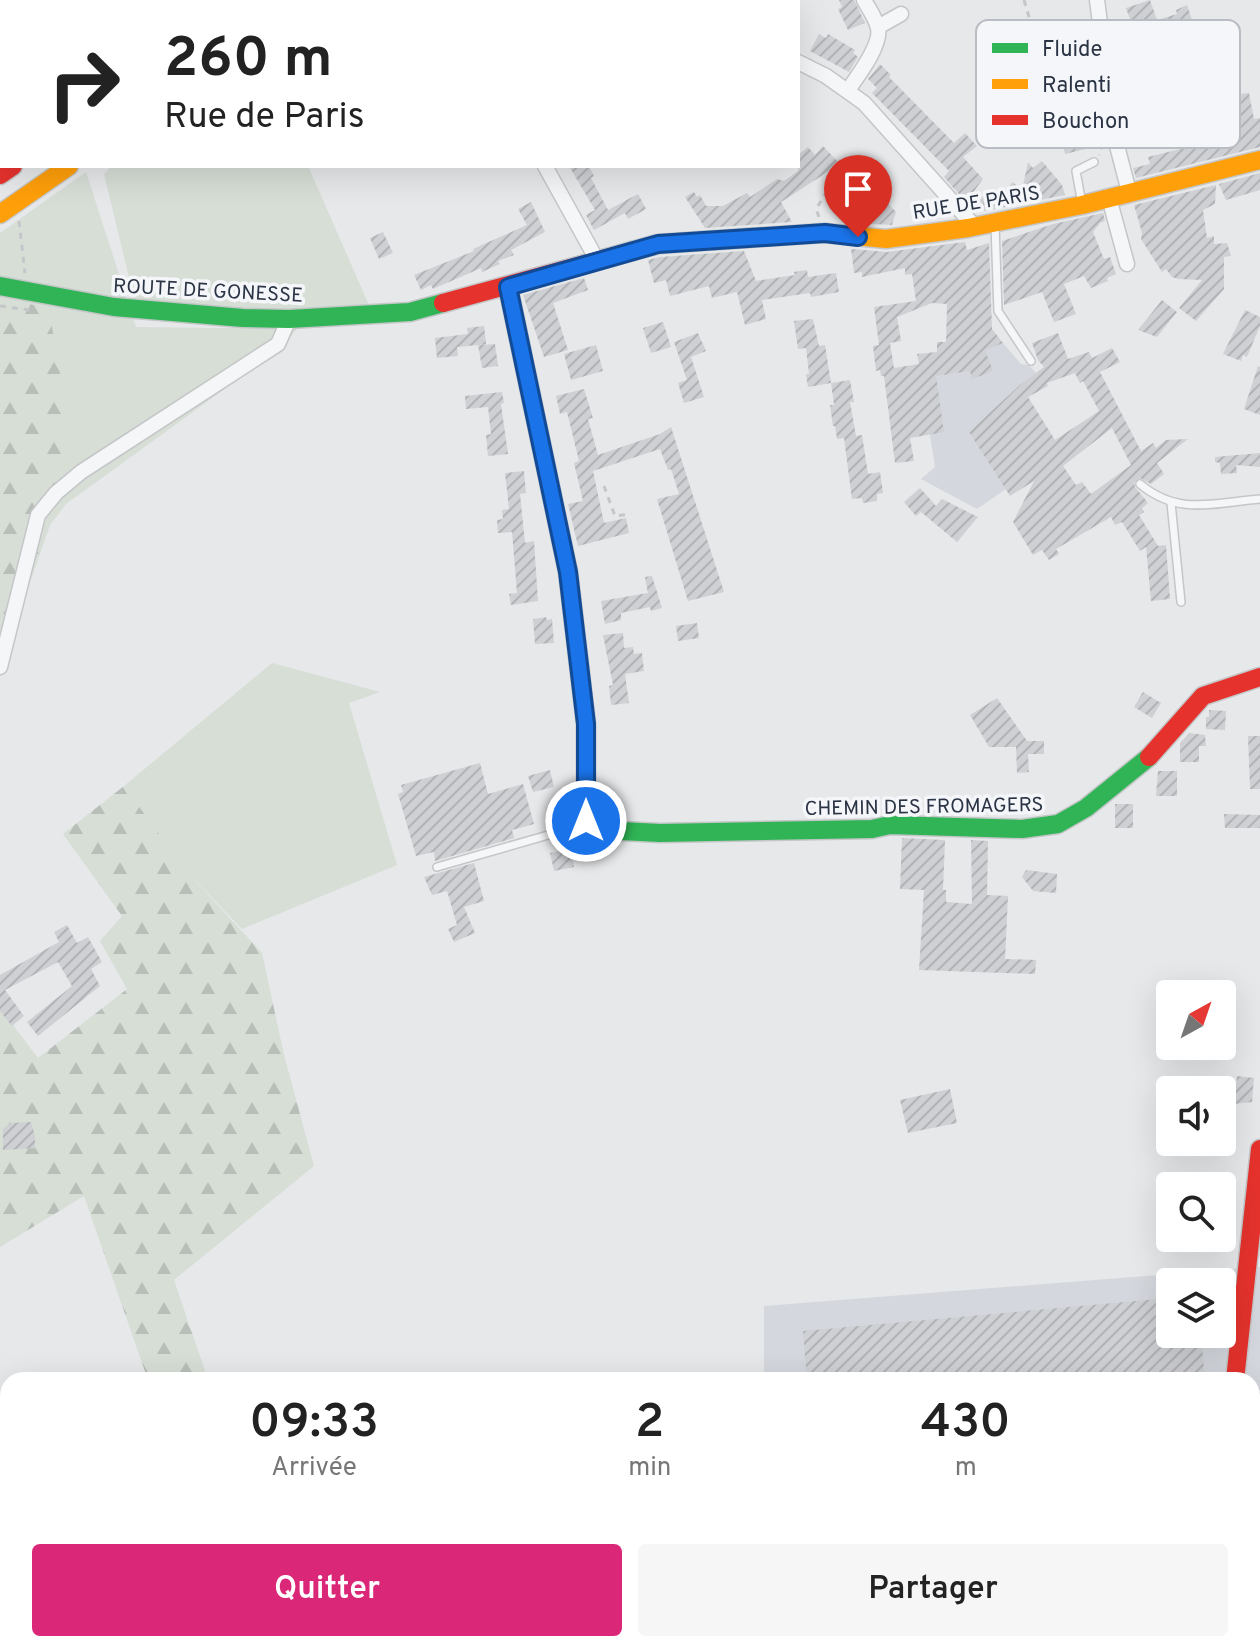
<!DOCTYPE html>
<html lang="fr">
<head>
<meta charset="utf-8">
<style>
  body { margin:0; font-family:Overpass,sans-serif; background:#f6f6f6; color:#222; height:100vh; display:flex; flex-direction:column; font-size:30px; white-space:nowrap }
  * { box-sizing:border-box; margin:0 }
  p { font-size:26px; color:#767676 }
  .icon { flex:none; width:44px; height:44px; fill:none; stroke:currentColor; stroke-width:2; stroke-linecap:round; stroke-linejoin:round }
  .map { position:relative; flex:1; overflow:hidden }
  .details { position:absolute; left:0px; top:1372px; width:1260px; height:280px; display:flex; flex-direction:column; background:#fff; border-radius:24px 24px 0 0; box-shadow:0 8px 32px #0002 }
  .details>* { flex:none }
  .top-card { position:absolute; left:0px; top:0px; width:800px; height:168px; box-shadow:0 8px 32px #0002; background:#fff; color:#222; overflow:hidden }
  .needle { width:52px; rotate:40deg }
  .tools { position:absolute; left:1156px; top:980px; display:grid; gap:16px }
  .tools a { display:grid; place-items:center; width:80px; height:80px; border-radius:8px; background:#fff; box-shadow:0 8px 32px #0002; font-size:40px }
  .pin { position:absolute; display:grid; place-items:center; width:68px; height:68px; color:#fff; margin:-82px -34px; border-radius:50% 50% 50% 0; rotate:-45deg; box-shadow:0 0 8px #0007 }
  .pin .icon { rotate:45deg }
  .me { position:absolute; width:88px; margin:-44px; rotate:0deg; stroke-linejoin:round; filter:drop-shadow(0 0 6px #0008) }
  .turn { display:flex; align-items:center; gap:28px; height:168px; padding:0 32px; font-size:36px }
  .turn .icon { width:104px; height:104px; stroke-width:2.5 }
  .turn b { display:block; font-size:56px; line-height:68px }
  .eta { display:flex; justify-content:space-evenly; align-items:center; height:136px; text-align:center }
  .eta b { font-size:48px; font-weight:600; line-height:56px }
  .primary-button { display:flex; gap:16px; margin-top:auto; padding:16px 32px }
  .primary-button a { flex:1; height:92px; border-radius:8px; background:#db2777; color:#fff; font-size:32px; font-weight:600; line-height:92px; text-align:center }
  .primary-button a+a { background:#f6f6f6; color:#222 }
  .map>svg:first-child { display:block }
  .built { fill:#d4d7dd; fill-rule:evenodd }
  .green { fill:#d6ded6 }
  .forest { fill:url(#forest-firs) }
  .building { fill:url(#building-hatch); fill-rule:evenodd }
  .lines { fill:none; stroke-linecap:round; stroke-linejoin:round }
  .lane-casing { stroke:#c4c6c8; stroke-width:10 }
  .street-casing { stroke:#c4c6c8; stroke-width:17 }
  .fast-casing { stroke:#c4c6c8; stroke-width:21 }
  .slow-casing { stroke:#c4c6c8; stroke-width:21 }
  .jam-casing { stroke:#c4c6c8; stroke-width:21 }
  .path { stroke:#c5c6ca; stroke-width:3; stroke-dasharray:6 6; stroke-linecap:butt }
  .lane { stroke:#f5f6f7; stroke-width:7 }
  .street { stroke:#f5f6f7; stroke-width:14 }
  .fast { stroke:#30b455; stroke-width:18 }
  .slow { stroke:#ff9f0a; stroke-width:18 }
  .jam { stroke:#e5322d; stroke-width:18 }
  .route-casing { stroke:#114b97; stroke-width:20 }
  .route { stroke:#1a73e8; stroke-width:14 }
  .labels { text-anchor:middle; stroke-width:7; stroke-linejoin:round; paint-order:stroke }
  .street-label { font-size:20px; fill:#2b3445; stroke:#f4f6f9 }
  .key { fill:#f4f6f9; stroke:#b8bcc3; stroke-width:2 }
  .key-label { font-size:22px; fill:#2b3445 }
</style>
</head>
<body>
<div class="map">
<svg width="1260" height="1652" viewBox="0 0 1260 1652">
  <defs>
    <pattern id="forest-firs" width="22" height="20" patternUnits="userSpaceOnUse" patternTransform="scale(2)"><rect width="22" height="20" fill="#d6ded6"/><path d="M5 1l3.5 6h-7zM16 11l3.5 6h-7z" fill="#b8bfb9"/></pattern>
    <pattern id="building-hatch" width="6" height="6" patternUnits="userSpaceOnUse" patternTransform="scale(2)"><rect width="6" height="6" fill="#ced0d3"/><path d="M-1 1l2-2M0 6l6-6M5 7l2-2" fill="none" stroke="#b1b3b6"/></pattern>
  </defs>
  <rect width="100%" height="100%" fill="#e6e8ea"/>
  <path class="built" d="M1003 343 1021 364 1029 365 1036 373 970 431 1006 489 977 509 921 479 935 467 919 364Z
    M1260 1267V1652H800L797 1644H1252V1380H764V1306ZM1170 1282H1222V1334H1170Z"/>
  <path class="green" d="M112 166H308L369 305 292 312 205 308 134 298 104 174Z
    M86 172 136 327 297 329 281 348 66 504 50 525 69 425 24 302 0 307V233Z
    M272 663 380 692 349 703 397 865 242 929 187 872 124 786Z"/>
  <path class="forest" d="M24 302 49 310 69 425 50 525 0 669V307Z
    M124 786 187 872 262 953 284 1055 314 1166 174 1280 208 1380H148L84 1196 0 1247V1008L38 1058 127 989 100 941 122 916 63 834Z"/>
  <path class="building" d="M839 0H854L865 23 848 30 838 9 842 7Z
    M1150 0 1157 20 1177 14 1176 10 1187 5 1195 29 1212 25 1229 95 1249 93 1254 119 1260 118V147L1136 178 1133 168 1150 164 1148 157 1216 140 1214 128 1131 138 1128 117 1160 113 1158 95 1188 87 1183 69 1188 68 1178 29 1155 35 1158 51 1147 53 1144 38 1142 39 1138 26 1133 28 1126 8Z
    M819 34 826 38 828 34 855 50 853 53 858 57 849 72 810 51Z
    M880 64 891 75 889 77 954 143 965 133 977 146 963 157 983 179 969 198 1001 195 1013 182 1022 191 1028 162 1033 168 1042 161 1062 185 1065 195 985 211 966 202 944 177 949 171 872 93 877 88 868 79Z
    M1092 123 1098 146 1065 154 1059 131Z
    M823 146 840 164 781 202 792 222 705 228 685 197 694 192 697 197 700 195 706 206H723L747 193 750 197 777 179 784 181 798 171V155L808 147 815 155Z
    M569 166H589L594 176 591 178 608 210 638 194 646 209 628 219 625 213 594 230 586 215 595 210Z
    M858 173H861L896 212 892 225 854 223 832 199 831 198Z
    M1260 173V190L1226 200 1219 184Z
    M1216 185 1215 204 1203 210 1207 238 1214 236V244L1227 243 1231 256 1224 257V289L1196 321 1179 308 1202 280 1178 279 1172 277 1166 269 1162 272 1141 239 1142 233 1134 205Z
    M531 202 545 232 511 250 514 255 498 261 500 264 482 272 481 268 433 289 431 285 421 290 414 275 474 251 473 249 527 225 518 209Z
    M1103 213 1105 221 1100 223 1093 232 1104 259 1110 257 1116 274 1107 278 1108 281 1091 288 1084 276 1064 284 1076 314 1054 322 1042 292 1004 305 1002 241 1053 224Z
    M383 232 393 253 379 259 370 238Z
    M965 242 967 250 989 243 992 329 1003 343 985 350 993 371 972 379 970 371 936 376 944 432 910 438 914 461 895 463 884 376H881L880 370 876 371 873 346 879 345 874 307 916 301 912 274 905 275V268L862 277V272L854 273 851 249 887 252ZM932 303 947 304 946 342H937V352L917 354 919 364 894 368 890 343 901 341 897 317Z
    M744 251 756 281 795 275 794 272 807 270 808 277 836 273 839 292 811 297 810 293 762 300 766 319 745 325 737 292 712 298 709 286 670 296 666 280 654 283 648 260 660 257Z
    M584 278 588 290 553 303 568 350 544 357 523 295Z
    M1162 300 1177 312 1157 337 1138 330Z
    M1245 310 1260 317V326L1247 357 1243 355 1241 361 1223 354Z
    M813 319 819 346 825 345 831 383 850 380 854 402H850L856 436 862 435 868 474 880 472 883 493 877 494V501L863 503 862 498 852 499 844 438 837 439 835 426H833L830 405H834L831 383 808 387 806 374H809L806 348 798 349 794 321Z
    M663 322 671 347 651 353 643 328Z
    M484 326 486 344 479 345 495 344 498 366 482 368 478 345 457 347 458 356 437 358 435 338 468 334 467 328Z
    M698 333 706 351 691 357 704 397 684 403 678 383 687 380 674 342Z
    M1058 333 1068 359 1089 352 1092 358 1112 348 1120 362 1100 372 1141 451 1153 443 1156 448 1166 440 1188 439 1157 463 1164 474 1151 484 1140 478 1134 483 1135 487 1148 503 1142 508 1144 512 1139 515 1158 546 1166 545 1170 599 1151 601 1146 547 1140 551 1122 522 1115 525 1111 517 1056 549 1059 554 1049 560 1042 550 1033 555 1013 522 1034 481 1010 496 969 432 1021 384 1044 367 1038 360 1032 343ZM1075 373 1080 383 1083 381 1099 411 1055 440 1028 397 1048 386 1047 383ZM1112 428 1131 465 1091 494 1082 482 1076 485 1063 466Z
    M596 345 603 371 571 380 564 354Z
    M1258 366 1260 367V415L1244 409Z
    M584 389 593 418 588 419 598 455 660 434 671 427 724 592 688 601 657 499 679 494 671 469 668 470 660 449 593 471 604 523 626 518 629 533 578 546 568 504 583 501 574 463 579 461 567 412 560 414 556 396Z
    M502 392 504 403 501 404 508 454 488 456 486 435 491 434 488 407 466 409 465 396Z
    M1260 453V467L1236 465 1237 473 1221 474 1220 463 1215 462V457Z
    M524 471 526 493 520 494 525 543 534 541 538 601 511 605 509 594 517 593 512 532 498 533 497 520 503 519 502 510 509 509 505 473Z
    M920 488 936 506 942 499 978 517 957 542 921 512 916 516 904 502Z
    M652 576 662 608 651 611 650 607 621 613V620L605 624 601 601 648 593 645 577Z
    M546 617 547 620 552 619 554 643 535 644 533 619Z
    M697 623 699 638 678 641 676 626Z
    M623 633 624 648 633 647 634 654 642 653 644 671 625 674 629 703 611 705 609 686 613 685 603 635Z
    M1143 692 1161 703 1152 718 1134 707Z
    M997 698 1027 741H1044V754H1028L1029 772 1017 773 1016 747H989L970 715Z
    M1209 710 1226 711 1225 730 1206 729V717H1209Z
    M1189 733 1205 735 1206 746H1199V762H1180V743Z
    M1248 736H1260V789H1250Z
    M480 763 488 794 523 784 534 824 512 830 514 838 511 839 435 861 434 852 416 856 398 794 403 792 401 785Z
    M550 770 554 787 533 792 528 776Z
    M1158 771H1177V796H1156Z
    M1115 804H1133V828H1115Z
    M1224 814 1260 815V828H1225Z
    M902 838 945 840 943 890H946V902L972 904 971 840 988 841 987 895 1008 896 1005 959 1036 960 1035 974 919 970 924 890 900 889Z
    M571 849 574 867 554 871 550 853Z
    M474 863 484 901 464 907 475 933 454 942 448 929 457 925 447 891 432 895 424 877Z
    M1026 870 1057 874 1056 893 1033 891 1022 877Z
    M67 925 77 943 88 937 102 962 91 969 100 986 38 1036 27 1022 72 986 58 962 5 990 24 1016 12 1026 0 1011V975L59 942 54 932Z
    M1237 1076 1254 1078 1252 1102 1234 1104Z
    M1215 1077 1204 1090H1182L1181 1079Z
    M950 1089 957 1123 908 1133 900 1100Z
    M31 1122 35 1136V1148L3 1150V1129L11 1123Z
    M1170 1298V1334H1201L1205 1380H807L803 1331Z"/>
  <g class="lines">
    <g class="lane-casing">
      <path id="lane" d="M1082 204 1076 171 1094 162
        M995 225 998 311 1031 361
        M1140 484C1178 516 1214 503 1260 499
        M1171 503 1181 602
        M437 867 576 827 584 823
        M968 1652 969 1644"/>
    </g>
    <g class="street-casing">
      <path id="street" d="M711 0 713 2
        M1097 0 1115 138 1129 192
        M878 27 901 14
        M798 62 826 76 864 103 975 227
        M848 90C857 77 882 45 878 28 876 19 869 9 864 0
        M545 166 597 260
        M1109 198 1127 264
        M0 667 38 515 56 493 81 472 278 344 289 319
        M1252 1583 1260 1579"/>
    </g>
    <g class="fast-casing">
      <path id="fast" d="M0 286 114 307 243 318 289 319 410 312 443 303
        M586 816V821L601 830 660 833 872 829 890 825 1022 829 1058 824 1086 808 1149 757"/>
    </g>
    <g class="slow-casing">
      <path id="slow" d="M0 214 69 166
        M747 238 825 233 886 239 968 228 1082 205 1260 160"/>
    </g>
    <g class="jam-casing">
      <path id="jam" d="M193 2 195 0
        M220 2 222 0
        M0 175 13 166
        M508 287 568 572 586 724V816
        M443 303 658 244 747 238
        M1149 757 1203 696 1260 677
        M1235 1380 1260 1149
        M1205 1652 1206 1644"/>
    </g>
    <path class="path" d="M1024 0 1032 27 1050 62 1081 85 1088 99 1102 150 1099 155
      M819 217 816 209 848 158
      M19 221 25 273
      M0 306 36 311
      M604 486 615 516 631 514"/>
    <use href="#lane" class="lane"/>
    <use href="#street" class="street"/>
    <use href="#fast" class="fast"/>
    <use href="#slow" class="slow"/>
    <use href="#jam" class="jam"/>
  </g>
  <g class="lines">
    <g class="route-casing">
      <path id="route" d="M586 821V724L568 572 508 287 658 244 825 233 858 237"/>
    </g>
    <use href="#route" class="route"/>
  </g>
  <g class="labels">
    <g class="street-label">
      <text transform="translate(976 202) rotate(-9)" y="7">RUE DE PARIS</text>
      <text transform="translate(208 290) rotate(3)" y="7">ROUTE DE GONESSE</text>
      <text transform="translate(924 806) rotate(-1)" y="7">CHEMIN DES FROMAGERS</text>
    </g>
  </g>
  <rect x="976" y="20" width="264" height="128" rx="12" class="key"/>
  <rect x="992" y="43" width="36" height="10" fill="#30b455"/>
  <rect x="992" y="79" width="36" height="10" fill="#ff9f0a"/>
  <rect x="992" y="115" width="36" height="10" fill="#e5322d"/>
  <g class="key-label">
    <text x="1042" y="56">Fluide</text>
    <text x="1042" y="92">Ralenti</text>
    <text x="1042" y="128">Bouchon</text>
  </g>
</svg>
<div class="tools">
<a><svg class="needle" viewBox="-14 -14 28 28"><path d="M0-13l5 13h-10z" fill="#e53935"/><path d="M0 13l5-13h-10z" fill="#767676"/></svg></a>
<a><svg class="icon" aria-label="sound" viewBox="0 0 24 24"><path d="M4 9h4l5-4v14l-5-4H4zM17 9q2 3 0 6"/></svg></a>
<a><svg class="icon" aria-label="search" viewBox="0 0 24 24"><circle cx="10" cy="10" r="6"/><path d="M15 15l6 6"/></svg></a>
<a><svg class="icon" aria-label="layers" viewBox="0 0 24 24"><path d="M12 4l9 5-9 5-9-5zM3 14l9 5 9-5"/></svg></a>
</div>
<div class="pin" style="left:858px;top:237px;background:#d93025"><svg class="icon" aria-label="arrive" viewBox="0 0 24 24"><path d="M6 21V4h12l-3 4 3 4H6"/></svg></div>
<svg class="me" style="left:586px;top:821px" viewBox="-20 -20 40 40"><circle r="17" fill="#1a73e8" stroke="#fff" stroke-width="3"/><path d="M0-11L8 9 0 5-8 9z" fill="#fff"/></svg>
<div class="top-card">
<div class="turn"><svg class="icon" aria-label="right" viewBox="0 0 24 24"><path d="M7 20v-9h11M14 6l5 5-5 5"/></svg><div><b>260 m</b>Rue de Paris</div></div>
</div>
<section class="details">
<div class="eta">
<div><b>09:33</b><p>Arrivée</p></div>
<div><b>2</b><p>min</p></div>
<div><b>430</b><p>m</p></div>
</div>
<div class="primary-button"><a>Quitter</a><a>Partager</a></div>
</section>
</div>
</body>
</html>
